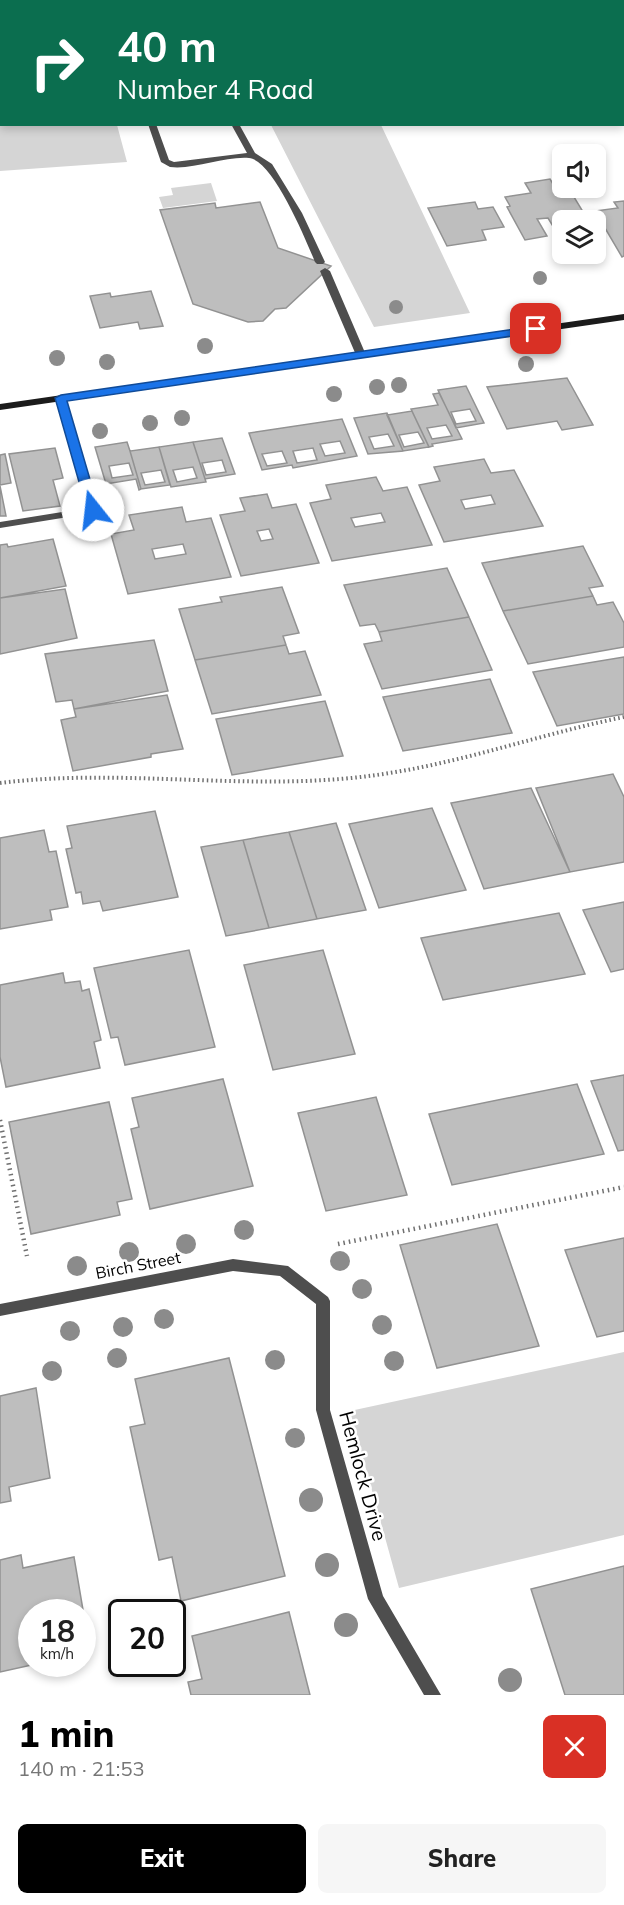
<!DOCTYPE html>
<html lang="en">
<head>
<meta charset="utf-8">
<style>
  body { margin:0; font-family:Mulish,sans-serif; background:#f6f6f6; color:#222; height:100vh; display:flex; flex-direction:column; font-size:22px; white-space:nowrap }
  * { box-sizing:border-box; margin:0 }
  p { font-size:20px; color:#767676 }
  .icon { flex:none; width:33px; height:33px; fill:none; stroke:currentColor; stroke-width:2; stroke-linecap:round; stroke-linejoin:round }
  .map { position:relative; height:1695px; overflow:hidden }
  .panel { display:flex; flex-direction:column; background:#fff; flex:1 }
  .panel>* { flex:none }
  .guide { position:absolute; left:0px; top:0px; width:624px; height:126px; box-shadow:0 3px 9px #0003; background:#0b6e4f; color:#fff; overflow:hidden }
  .controls { position:absolute; left:552px; top:144px; display:grid; gap:12px }
  .controls a { display:grid; place-items:center; width:54px; height:54px; border-radius:9px; background:#fff; box-shadow:0 3px 9px #0003; font-size:30px }
  .speed { position:absolute; left:18px; top:1599px; display:flex; gap:12px; font-size:30px; font-weight:700; text-align:center }
  .speed>* { display:grid; place-content:center; width:78px; height:78px; border-radius:50%; background:#fff; box-shadow:0 3px 9px #0003; line-height:1 }
  .speed small { font-size:15px; font-weight:400 }
  .speed .limit { border:3px solid #111; border-radius:9px; background:#fff; color:#111 }
  .pin { position:absolute; display:grid; place-items:center; width:51px; height:51px; color:#fff; margin:-26px; border-radius:12px; box-shadow:0 3px 9px #0006 }
  .me { position:absolute; width:66px; margin:-33px; rotate:344deg; stroke-linejoin:round; filter:drop-shadow(0 0 4px #0008) }
  .turn { display:flex; align-items:center; gap:21px; height:126px; padding:0 18px; font-size:27px }
  .turn .icon { width:78px; height:78px; stroke-width:2.5 }
  .turn b { display:block; font-size:42px; line-height:51px }
  .round { display:grid; place-items:center; flex:none; width:63px; height:63px; border-radius:9px; background:#f6f6f6 }
  .headline { display:flex; align-items:center; justify-content:space-between; height:102px; padding:0 18px }
  h1 { font-size:36px; font-weight:800; line-height:45px; color:#000 }
  .button { display:flex; gap:12px; margin-top:auto; padding:12px 18px }
  .button a { flex:1; height:69px; border-radius:9px; background:#000; color:#fff; font-size:24px; font-weight:800; line-height:69px; text-align:center }
  .button a+a { background:#f6f6f6; color:#222 }
  .map>svg:first-child { display:block }
  .green { fill:#d5d5d5 }
  .building { fill:#bebebe; stroke:#929292; stroke-width:1.5; fill-rule:evenodd }
  .lines { fill:none; stroke-linecap:round; stroke-linejoin:round }
  .path-far1 { stroke:#707070; stroke-width:4; stroke-dasharray:1.5 3; stroke-linecap:butt }
  .path { stroke:#707070; stroke-width:4.5; stroke-dasharray:1.5 4; stroke-linecap:butt }
  .lane { fill:#4e4e4e; fill-rule:evenodd }
  .street { fill:#4e4e4e; fill-rule:evenodd }
  .secondary { fill:#1b1b1b; fill-rule:evenodd }
  .tree { fill:#8b8b8b }
  .route { fill:#1a73e8; stroke:#114b97; stroke-width:1.5 }
  .labels { text-anchor:middle; stroke-width:5; stroke-linejoin:round; paint-order:stroke }
  .street-label { font-size:16px; fill:#000; stroke:#fff }
  .near-street-label { font-size:20px; fill:#000; stroke:#fff }
</style>
</head>
<body>
<div class="map">
<svg width="624" height="1695" viewBox="0 0 624 1695">
  <rect width="100%" height="100%" fill="#fff"/>
  <path class="green" d="M0 0H92L2 2V124L117 125 127 162 0 171Z
    M208 0H560L561 1 209 2Z
    M271 125H381L470 313 374 327Z
    M211 183 217 201 163 208 159 197 173 195 171 188Z
    M624 1352V1535L399 1588 350 1411Z"/>
  <path class="building" d="M550 179 559 194 571 192 588 220H562V227L554 228 548 218 537 219 547 236 525 240 507 207 510 206 505 197 531 193 525 183Z
    M624 201V256L622 257 595 211 618 208 614 202Z
    M260 202 278 248 331 266 286 308 275 309 263 321 248 322 193 304 160 210 215 203 216 208Z
    M475 202 478 209 493 207 504 227 482 230 486 240 447 246 428 208Z
    M151 291 163 326 140 329 138 322 100 328 90 296 110 293 111 297Z
    M567 378 593 425 562 430 557 421 507 429 487 387Z
    M466 386 484 423 456 428 438 390ZM470 409 476 421 456 424 451 412Z
    M439 393 462 439 432 444 433 446 429 447 411 409 438 405 433 394ZM446 425 452 436 432 439 427 428Z
    M412 411 429 447 403 451 387 415ZM418 432 424 443 404 447 399 435Z
    M387 413 403 451 368 454 354 418ZM388 434 394 446 374 449 369 437Z
    M342 419 357 456 293 468 292 465 262 470 249 433ZM340 441 345 453 325 456 320 444ZM313 448 317 460 297 463 293 451ZM282 451 287 463 267 466 262 454Z
    M222 438 235 474 205 479 193 442ZM222 460 226 472 206 475 202 463Z
    M127 442 130 451 141 489 139 490 136 479 106 484 95 447ZM129 463 133 475 112 478 109 466Z
    M193 442 206 482 171 487 159 447ZM193 467 197 478 177 482 173 470Z
    M159 447 170 485 141 489 130 451ZM161 470 165 482 145 485 141 473Z
    M55 448 63 478 53 480 60 506 23 511 9 454Z
    M5 454 11 483 0 485V455Z
    M484 459 491 473 514 470 543 526 444 542 419 485 440 481 434 467ZM491 495 495 504 465 509 461 500Z
    M376 477 383 491 407 487 432 545 332 561 310 503 331 499 326 485ZM381 513 385 522 355 527 351 518Z
    M0 486 6 516H0Z
    M267 494 272 508 296 504 319 563 241 576 220 515 245 511 240 498ZM269 529 273 539 261 541 257 531Z
    M182 507 186 522 211 518 231 577 128 594 111 534 134 530 129 515ZM183 544 186 554 155 559 152 549Z
    M53 539 66 586 0 598V545L7 544 8 547Z
    M583 546 603 586 589 588 593 596 503 611 482 563Z
    M447 568 469 617 379 632 375 624 360 626 344 585Z
    M282 587 299 633 283 636 286 645 195 660 179 609 222 602 220 597Z
    M65 589 77 638 0 654V598Z
    M593 596 597 605 613 602 624 623V647L528 664 503 611Z
    M469 617 492 670 382 689 364 644 382 641 379 632Z
    M154 640 168 691 74 709 72 700 56 702 45 654Z
    M286 645 289 654 305 651 321 695 212 714 195 660Z
    M624 657V714L557 726 533 672Z
    M490 679 512 733 403 751 383 697Z
    M167 695 183 749 151 754V757L73 771 61 720 76 717 74 709Z
    M325 701 343 756 232 775 216 719Z
    M613 774 624 797V862L570 872 536 788Z
    M531 788 570 872 484 889 451 803Z
    M432 808 466 890 379 908 349 824Z
    M155 811 178 897 103 911 100 901 83 904 81 892 76 893 66 849 72 848 67 826Z
    M336 823 366 910 317 919 289 832Z
    M44 830 49 852 56 851 68 907 50 910 52 920 0 929V838Z
    M289 832 317 919 269 928 243 840Z
    M243 840 269 928 226 936 201 847Z
    M624 902V969L611 972 583 910Z
    M559 913 585 974 443 1000 421 938Z
    M189 950 215 1047 125 1065 118 1037 111 1038 94 968Z
    M323 950 355 1054 273 1070 244 965Z
    M63 973 65 983 80 981 82 991 89 989 101 1040 94 1042 100 1068 6 1087 0 1057V985Z
    M624 1075V1150L618 1151 591 1081Z
    M223 1079 253 1186 150 1209 131 1129 139 1127 132 1098Z
    M577 1084 604 1154 452 1185 429 1114Z
    M376 1097 407 1195 326 1211 298 1113Z
    M109 1102 132 1199 117 1202 120 1215 31 1234 9 1122Z
    M497 1224 539 1346 437 1368 400 1245Z
    M624 1238V1331L597 1337 565 1250Z
    M229 1358 285 1576 181 1601 172 1557 159 1560 130 1427 145 1424 135 1379Z
    M36 1388 50 1478 9 1487 11 1501 0 1503V1396Z
    M21 1555 23 1568 74 1557 90 1651 82 1653V1612H32V1664H36L0 1672V1560Z
    M624 1566V1695H565L531 1589Z
    M289 1612 310 1695H191L188 1682 202 1679 192 1636Z"/>
  <g class="lines">
    <path class="path-far1" d="M0 783C113 769 227 788 340 779 442 771 526 737 624 717"/>
    <path class="path" d="M0 1120 27 1256
      M338 1244 624 1187"/>
    <path class="lane" d="M148 124H156L169 160 174 162 247 153 231 124H239L255 153 272 164 302 213 325 262 323 264H317L315 262C306 240 273 160 249 158 225 156 194 170 170 167L161 162Z
      M325 268 330 271 366 355 364 357 361 358 356 355 320 271Z
      M61 395 66 398 98 510 93 513 0 528V522L87 508 56 398Z"/>
    <path class="street" d="M233 1259 288 1266 328 1297 330 1301V1410L383 1596 441 1695H424L368 1599 316 1410V1304L280 1276 233 1271 0 1316V1304Z"/>
    <path class="secondary" d="M624 314V320L0 410V404Z"/>
  </g>
  <g class="tree">
    <circle cx="540" cy="278" r="7"/>
    <circle cx="396" cy="307" r="7"/>
    <circle cx="205" cy="346" r="8"/>
    <circle cx="57" cy="358" r="8"/>
    <circle cx="107" cy="362" r="8"/>
    <circle cx="526" cy="364" r="8"/>
    <circle cx="399" cy="385" r="8"/>
    <circle cx="377" cy="387" r="8"/>
    <circle cx="334" cy="394" r="8"/>
    <circle cx="182" cy="418" r="8"/>
    <circle cx="150" cy="423" r="8"/>
    <circle cx="100" cy="431" r="8"/>
    <circle cx="244" cy="1230" r="10"/>
    <circle cx="186" cy="1244" r="10"/>
    <circle cx="129" cy="1252" r="10"/>
    <circle cx="340" cy="1261" r="10"/>
    <circle cx="77" cy="1266" r="10"/>
    <circle cx="362" cy="1289" r="10"/>
    <circle cx="164" cy="1319" r="10"/>
    <circle cx="382" cy="1325" r="10"/>
    <circle cx="123" cy="1327" r="10"/>
    <circle cx="70" cy="1331" r="10"/>
    <circle cx="117" cy="1358" r="10"/>
    <circle cx="275" cy="1360" r="10"/>
    <circle cx="394" cy="1361" r="10"/>
    <circle cx="52" cy="1371" r="10"/>
    <circle cx="295" cy="1438" r="10"/>
    <circle cx="311" cy="1500" r="12"/>
    <circle cx="327" cy="1565" r="12"/>
    <circle cx="346" cy="1625" r="12"/>
    <circle cx="510" cy="1680" r="12"/>
  </g>
  <path class="route" d="M536 326 542 329 540 332 67 401 99 510 93 514 87 510 55 398 61 395Z"/>
  <g class="labels">
    <g class="street-label">
      <text transform="translate(138 1265) rotate(-11)" y="6">Birch Street</text>
    </g>
    <g class="near-street-label">
      <text transform="translate(363 1476) rotate(75)" y="7">Hemlock Drive</text>
    </g>
  </g>
</svg>
<div class="controls">
<a><svg class="icon" aria-label="sound" viewBox="0 0 24 24"><path d="M4 9h4l5-4v14l-5-4H4zM17 9q2 3 0 6"/></svg></a>
<a><svg class="icon" aria-label="layers" viewBox="0 0 24 24"><path d="M12 4l9 5-9 5-9-5zM3 14l9 5 9-5"/></svg></a>
</div>
<div class="speed"><div>18<small>km/h</small></div><div class="limit">20</div></div>
<div class="pin" style="left:536px;top:329px;background:#d93025"><svg class="icon" aria-label="arrive" viewBox="0 0 24 24"><path d="M6 21V4h12l-3 4 3 4H6"/></svg></div>
<svg class="me" style="left:93px;top:510px" viewBox="-20 -20 40 40"><circle r="19" fill="#fff"/><path d="M0-13L10 11 0 6-10 11z" fill="#1a73e8"/></svg>
<div class="guide">
<div class="turn"><svg class="icon" aria-label="right" viewBox="0 0 24 24"><path d="M7 20v-9h11M14 6l5 5-5 5"/></svg><div><b>40 m</b>Number 4 Road</div></div>
</div>
</div>
<section class="panel">
<div class="headline"><div><h1>1 min</h1><p>140 m · 21:53</p></div><a class="round" style="background:#d93025;color:#fff"><svg class="icon" aria-label="close" viewBox="0 0 24 24"><path d="M6 6l12 12M18 6L6 18"/></svg></a></div>
<div class="button"><a>Exit</a><a>Share</a></div>
</section>
</body>
</html>
